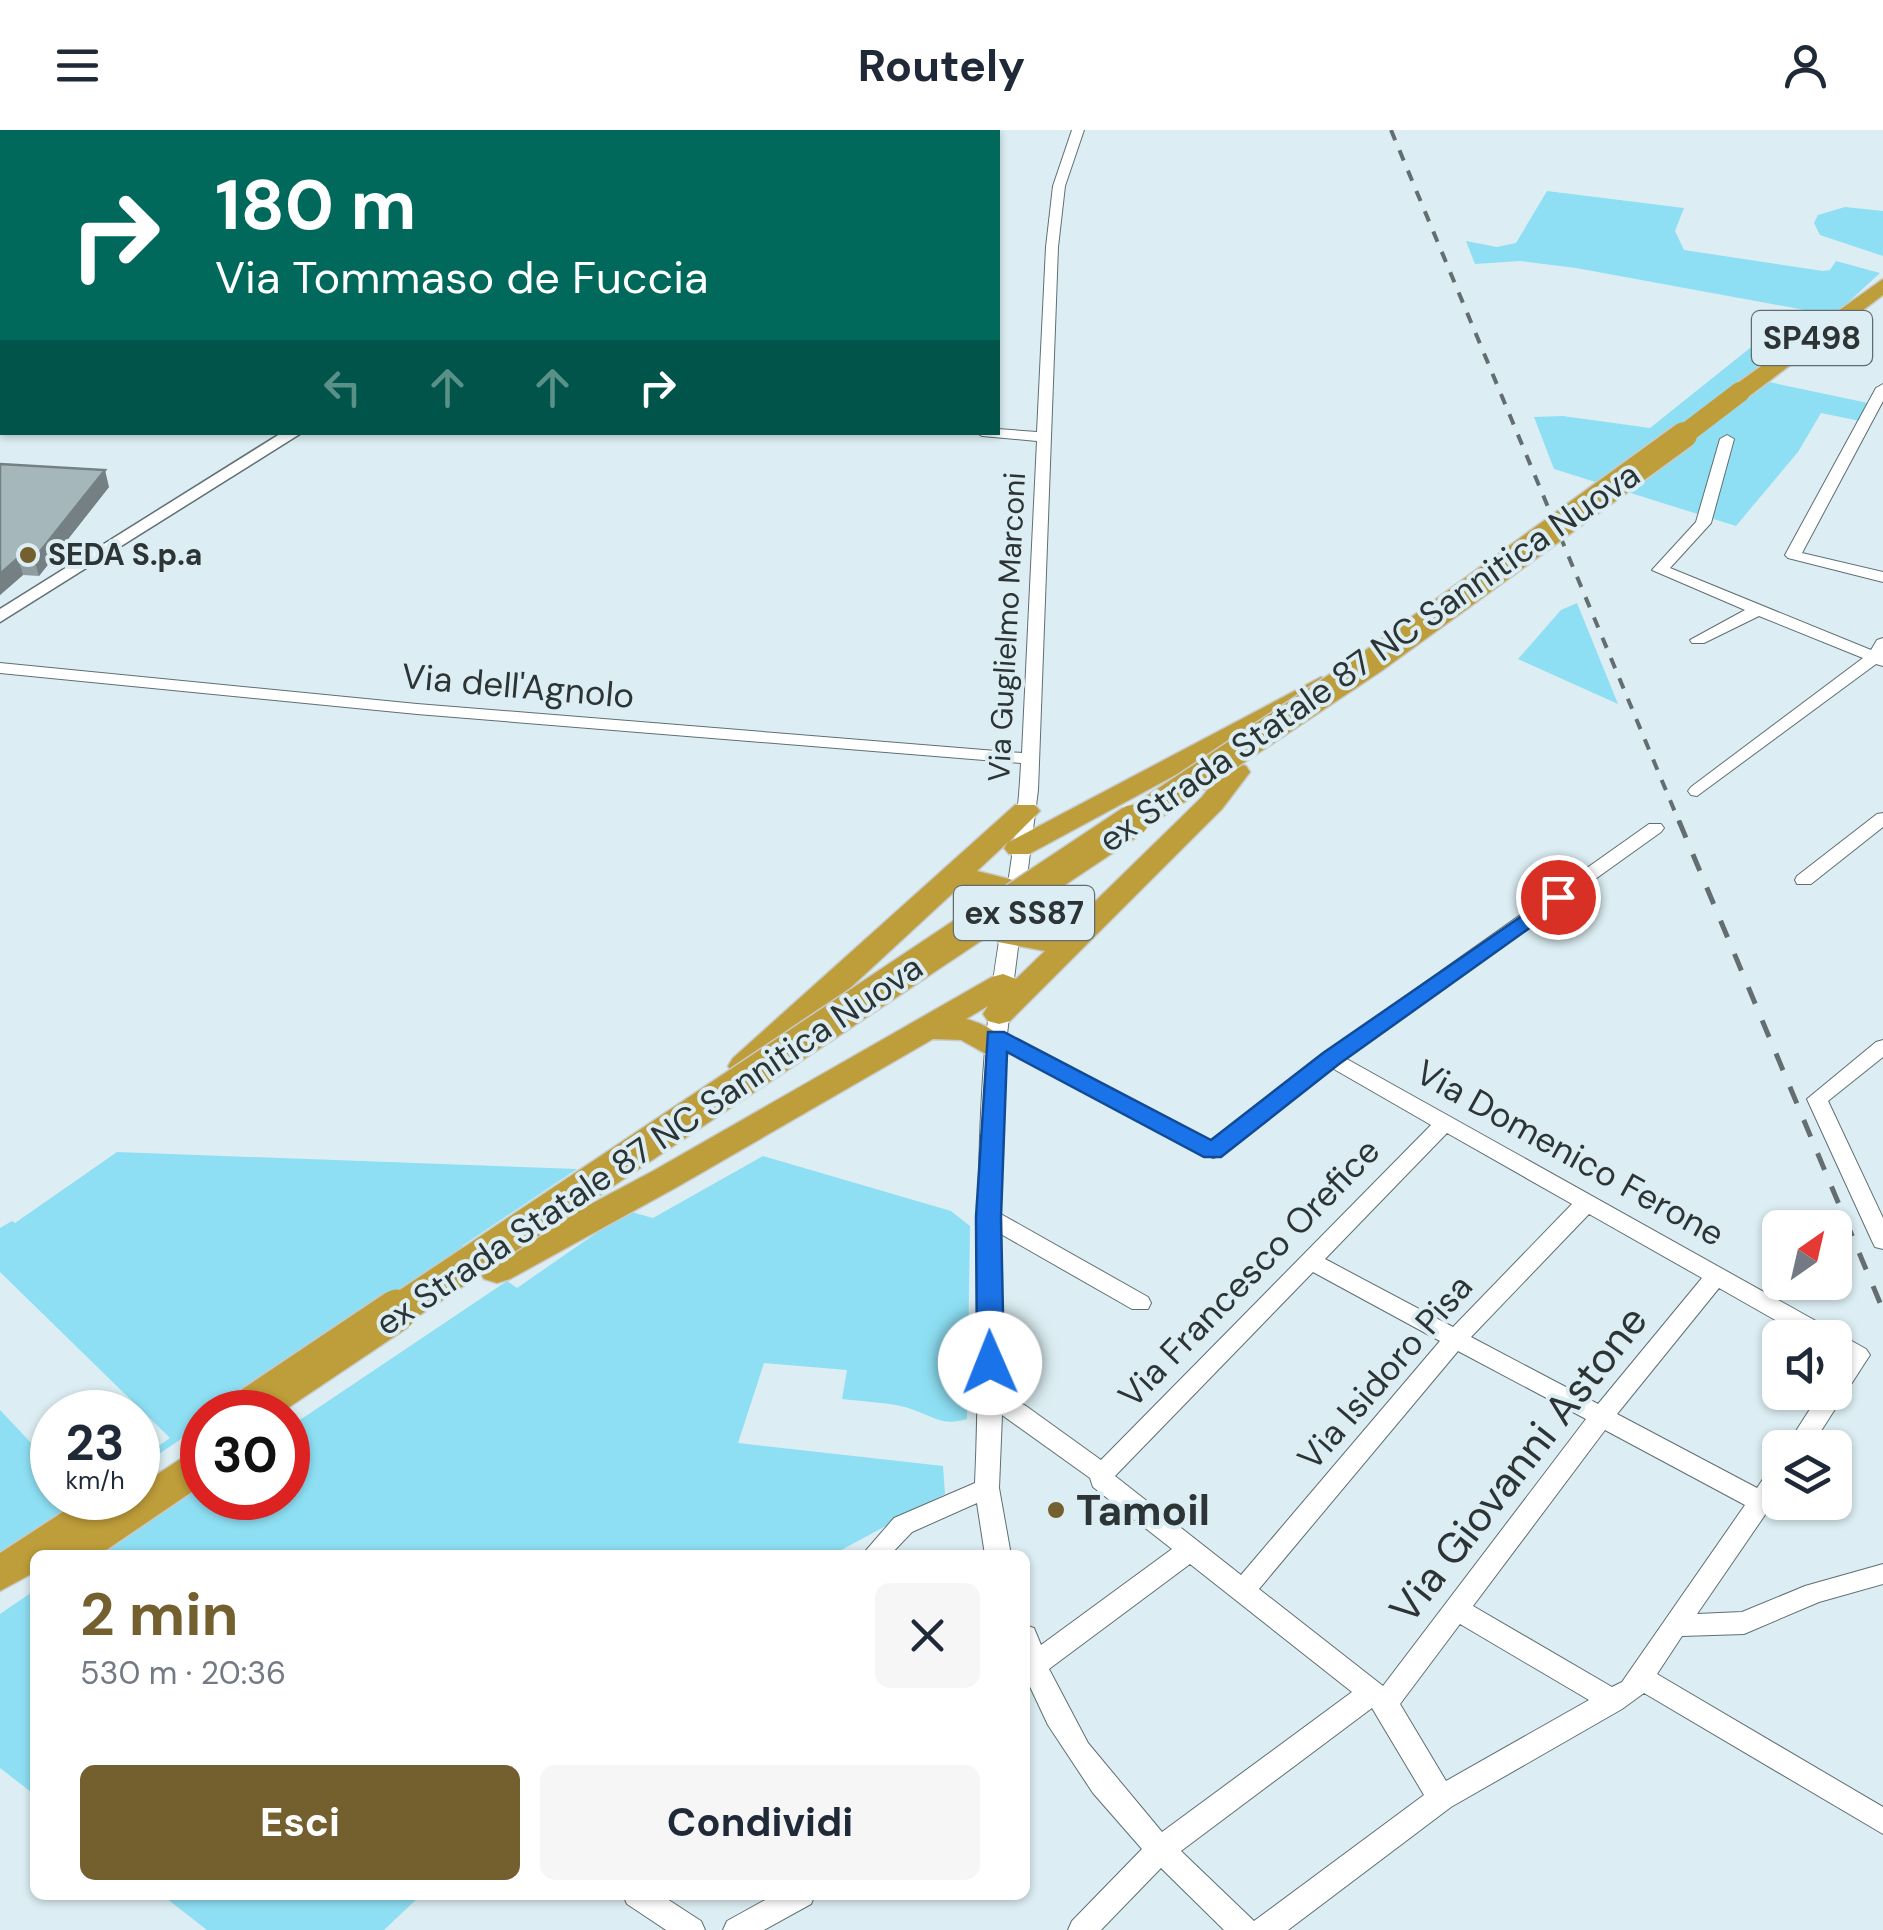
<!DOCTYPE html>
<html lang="it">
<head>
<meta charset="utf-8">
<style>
  body { margin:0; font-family:"DM Sans",sans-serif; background:#f6f6f7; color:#1f2937; height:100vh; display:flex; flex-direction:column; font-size:38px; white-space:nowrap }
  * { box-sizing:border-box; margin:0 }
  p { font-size:32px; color:#747a83 }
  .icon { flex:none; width:55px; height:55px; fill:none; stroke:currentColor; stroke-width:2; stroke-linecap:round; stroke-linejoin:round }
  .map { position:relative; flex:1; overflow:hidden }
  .side { position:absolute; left:30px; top:1420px; width:1000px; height:350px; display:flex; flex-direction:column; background:#fff; border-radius:15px; box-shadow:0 2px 8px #0004 }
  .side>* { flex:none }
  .hud { position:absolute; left:0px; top:0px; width:1000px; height:305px; box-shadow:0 2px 8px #0004; background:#00695c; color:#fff; overflow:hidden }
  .needle { width:65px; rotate:34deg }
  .fabs { position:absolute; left:1762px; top:1080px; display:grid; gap:20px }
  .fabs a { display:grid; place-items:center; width:90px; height:90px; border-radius:15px; background:#fff; box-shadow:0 2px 8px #0004; font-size:50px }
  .speed { position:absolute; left:30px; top:1260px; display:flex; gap:20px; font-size:50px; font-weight:700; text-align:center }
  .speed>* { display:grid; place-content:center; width:130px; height:130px; border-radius:50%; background:#fff; box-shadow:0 2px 8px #0004; line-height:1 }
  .speed small { font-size:25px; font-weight:400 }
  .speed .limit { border:15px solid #d22; background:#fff; color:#111 }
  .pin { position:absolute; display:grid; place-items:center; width:85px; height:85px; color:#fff; margin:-42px; border:5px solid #fff; border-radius:50%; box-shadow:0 2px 10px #0007 }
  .me { position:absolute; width:110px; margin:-55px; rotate:359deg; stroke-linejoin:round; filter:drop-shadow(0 0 8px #0008) }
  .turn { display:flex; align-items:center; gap:35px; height:210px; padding:0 50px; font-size:45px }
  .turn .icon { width:130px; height:130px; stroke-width:2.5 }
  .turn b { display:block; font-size:70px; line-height:85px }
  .lanes { display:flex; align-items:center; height:95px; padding:0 50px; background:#0003; justify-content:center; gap:50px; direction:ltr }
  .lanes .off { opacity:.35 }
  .round { display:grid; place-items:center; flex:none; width:105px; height:105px; border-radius:15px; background:#f6f6f7 }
  .headline { display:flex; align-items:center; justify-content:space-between; height:170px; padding:0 50px }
  h1 { font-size:60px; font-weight:700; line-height:75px; color:#745f2e }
  .action { display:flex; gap:20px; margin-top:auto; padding:20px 50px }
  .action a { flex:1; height:115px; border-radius:15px; background:#745f2e; color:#fff; font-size:40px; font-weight:700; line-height:115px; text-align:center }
  .action a+a { background:#f6f6f7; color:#1f2937 }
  header { display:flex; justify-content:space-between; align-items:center; height:130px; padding:0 50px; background:#fff; font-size:45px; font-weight:700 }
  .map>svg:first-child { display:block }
  .green { fill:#8edff3 }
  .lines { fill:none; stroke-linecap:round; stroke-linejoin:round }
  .minor-casing { stroke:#5f6f73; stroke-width:2 }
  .tertiary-casing { stroke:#5f6f73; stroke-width:3 }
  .trunk-casing { stroke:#c8cacb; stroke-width:3 }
  .minor { fill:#fff; fill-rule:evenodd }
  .tertiary { fill:#fff; fill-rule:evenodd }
  .trunk { fill:#be9e3a; fill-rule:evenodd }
  .rail-far1 { stroke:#646e71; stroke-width:4; stroke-dasharray:11 11; stroke-linecap:butt }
  .rail { stroke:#646e71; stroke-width:5; stroke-dasharray:18 18; stroke-linecap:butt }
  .trunk-bridge-far3-casing { stroke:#c8cacb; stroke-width:21; stroke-linecap:butt }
  .trunk-bridge-far2-casing { stroke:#c8cacb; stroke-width:29; stroke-linecap:butt }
  .trunk-bridge-far1-casing { stroke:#c8cacb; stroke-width:35; stroke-linecap:butt }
  .trunk-bridge-casing { stroke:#c8cacb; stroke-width:44; stroke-linecap:butt }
  .trunk-bridge-far3 { stroke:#be9e3a; stroke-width:20 }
  .trunk-bridge-far2 { stroke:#be9e3a; stroke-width:26 }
  .trunk-bridge-far1 { stroke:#be9e3a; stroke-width:32 }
  .trunk-bridge { stroke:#be9e3a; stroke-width:41 }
  .wall { fill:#8f9da2 }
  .shaded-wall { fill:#748084 }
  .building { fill:#a6b7bc; stroke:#748084; stroke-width:2.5 }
  .route { fill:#1a73e8; stroke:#114b97; stroke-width:2.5 }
  .poi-dot { fill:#745f2e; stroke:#dceef3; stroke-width:4 }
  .labels { text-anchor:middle; stroke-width:8; stroke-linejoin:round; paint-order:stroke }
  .far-poi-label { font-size:30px; font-weight:bold; fill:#2d3436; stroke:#dceef3; text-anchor:start }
  .far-street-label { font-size:30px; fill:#2d3436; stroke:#dceef3 }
  .shield { fill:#dceef3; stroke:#626c6f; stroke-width:2.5 }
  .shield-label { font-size:32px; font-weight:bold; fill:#2d3436 }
  .street-label { font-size:35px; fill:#2d3436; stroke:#dceef3 }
  .near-street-label { font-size:42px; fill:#2d3436; stroke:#dceef3 }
  .near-poi-label { font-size:42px; font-weight:bold; fill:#2d3436; stroke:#dceef3; text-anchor:start }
</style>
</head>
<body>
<header><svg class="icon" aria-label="menu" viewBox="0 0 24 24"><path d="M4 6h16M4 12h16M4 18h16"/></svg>Routely<svg class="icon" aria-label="person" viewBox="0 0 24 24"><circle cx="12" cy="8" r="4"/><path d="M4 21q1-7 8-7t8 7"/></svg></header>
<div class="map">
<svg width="1883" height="1800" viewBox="0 0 1883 1800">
  <rect width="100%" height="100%" fill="#dceef3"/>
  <path class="green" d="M1547 61 1684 78 1675 101 1684 120 1823 141 1830 140 1836 131 1880 143 1842 178 1750 248 1868 273 1860 291 1821 283 1798 322 1736 396 1554 339 1534 287 1563 286 1650 298 1755 214 1785 207 1821 183 1576 138 1520 131 1475 134 1466 111 1497 117 1516 113Z
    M1845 77 1883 81V126L1820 105 1814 93 1818 85Z
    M1577 473 1618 574 1518 529 1561 480Z
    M117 1022 577 1039 462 1116 467 1121 222 1282H202V1295L138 1338V1330L170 1308 0 1142V1098L12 1091 15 1093Z
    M763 1026 951 1081 970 1096 967 1289C943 1296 936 1288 914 1280 893 1272 865 1272 842 1269L847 1240 764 1233 738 1313 943 1336 945 1364 832 1425H87L202 1347V1368H288V1298L507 1151 517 1158 628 1081 653 1088Z
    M0 1280 52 1335V1368H93L0 1429Z
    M35 1460V1665L0 1638V1484Z
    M162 1765H421L384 1800H207Z"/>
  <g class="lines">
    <g class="minor-casing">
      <path id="minor" d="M0 0H12L14 2 0 5Z
        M1072 0H1084L1065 56 1058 117 1038 660 1007 904 1212 1011 1324 924 1649 694H1661L1664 698 1661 702 1345 928 1866 1219 1870 1225 1866 1231 1810 1318H1785L1821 1262H1835V1241L1844 1228 1835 1223V1208H1807L1719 1158 1617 1284 1757 1358 1771 1337 1780 1334V1363L1697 1484 1742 1482 1805 1456 1883 1434V1454L1819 1472 1744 1504 1682 1506 1657 1544 1883 1677V1704L1644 1563 1622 1579 1451 1677 1288 1800H1224L1161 1738 1101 1800H1068L1072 1791 1142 1719 1093 1663 1048 1595 1025 1546V1495L1034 1498 1041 1515 1172 1419 1093 1357 1090 1348 1002 1285 999 1358 1011 1425H985L977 1373 912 1402 890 1425H862L894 1388 975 1353C982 1208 973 1064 985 920 993 824 1017 729 1021 633L417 584 0 543V533L417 574 1022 623 1037 311 982 306 975 302H998V299L1037 302 1046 117 1053 56ZM1005 920 1213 1028 1220 1026 1332 938 1431 995 1101 1330 1026 1276 1003 1264 999 1103 1132 1179H1148L1151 1173 1148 1167 999 1083ZM1447 1003 1572 1074 1453 1197 1325 1129ZM1589 1084 1702 1148 1598 1274 1471 1207ZM1313 1142 1440 1211 1241 1445 1115 1346ZM1458 1221 1586 1289 1383 1556 1259 1459ZM1605 1300 1745 1375 1622 1552 1612 1557 1473 1476ZM1190 1434 1352 1562 1162 1702 1088 1613 1049 1539ZM1460 1494 1589 1570 1446 1651 1400 1574ZM1372 1578 1424 1665 1254 1791 1181 1721Z
        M0 33H2V39H0Z
        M2 99V109L0 110V100Z
        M2 144V154L0 155V145Z
        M0 166H2V174H0Z
        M1883 254V271L1802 423 1883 442V452L1788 428 1785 425 1876 258Z
        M1727 305 1734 309 1711 393 1670 438 1871 520 1877 510 1883 508V536L1876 534 1697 666 1691 665 1688 661 1691 657 1863 528 1759 486 1704 513H1692L1690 510 1745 480 1652 440 1696 392 1720 309Z
        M1883 683V697L1811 754H1797L1795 750 1797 746 1877 684Z
        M1883 910V927L1828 971 1883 1088V1119L1875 1117 1872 1111 1807 969 1876 912Z
        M623 1765H661L701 1791 705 1800H666L627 1774Z
        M774 1765H815L811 1774 764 1800H723L727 1791Z"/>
    </g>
    <g class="tertiary-casing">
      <path id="tertiary" d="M283 302H303L0 492V479Z"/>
    </g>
    <g class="trunk-casing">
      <path id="trunk" d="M1883 149V165L1748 267H1732L1729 262 1732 257Z
        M1321 547 1335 555 1331 561 1029 724H1009L1004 718 1008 712 977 741 1025 753 1029 759 1025 765 1014 768 983 758 955 761 757 944 745 947 733 944 728 936 733 928 1015 675H1035L1040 681 1009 712Z
        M1236 633 1246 636 1250 642 1222 679 1010 891 999 894 988 891 983 884 988 876 966 889C982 893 1002 903 1011 918L1007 926 995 929 961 910 933 909 677 1057 510 1149 497 1153 484 1149 479 1140 484 1131 653 1041 992 847 1003 844 1016 849 1045 821 998 812 994 805 998 798C1023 792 1045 807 1071 795L1202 667 1226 636Z
        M202 1320V1355L99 1425H35V1442L0 1461V1423L69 1378 83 1373 100 1382 122 1368H138V1357L188 1324Z"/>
    </g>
    <use href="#minor" class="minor"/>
    <use href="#tertiary" class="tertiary"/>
    <use href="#trunk" class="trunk"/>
    <path class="rail-far1" d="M1391 0 1680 694"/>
    <path class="rail" d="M1679 691 1883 1180"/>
    <g class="trunk-bridge-far3-casing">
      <path id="trunk-bridge-far3" d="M1681 307 1740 262"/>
    </g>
    <g class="trunk-bridge-far2-casing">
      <path id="trunk-bridge-far2" d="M1128 694 1373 531 1684 305"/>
    </g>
    <g class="trunk-bridge-far1-casing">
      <path id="trunk-bridge-far1" d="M394 1183 1132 691"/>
    </g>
    <g class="trunk-bridge-casing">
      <path id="trunk-bridge" d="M245 1282 397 1180"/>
    </g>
    <use href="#trunk-bridge-far3" class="trunk-bridge-far3"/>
    <use href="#trunk-bridge-far2" class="trunk-bridge-far2"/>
    <use href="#trunk-bridge-far1" class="trunk-bridge-far1"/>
    <use href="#trunk-bridge" class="trunk-bridge"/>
  </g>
  <path class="wall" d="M0 334 109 357 39 446 23 445 0 465Z"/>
  <path class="shaded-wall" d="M105 340 109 357 39 446 34 429Z
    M18 428 23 445 0 465V444Z"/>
  <path class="building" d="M0 334 105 340 34 429 18 428 0 444Z"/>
  <path class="route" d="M1558 761 1569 767 1566 772 1339 934 1221 1027H1204L1007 922 1001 1087 1004 1233 1000 1240H981L977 1233 976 1087 988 902H1004L1211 1010 1323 923Z"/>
  <g class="poi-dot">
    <circle cx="28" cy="425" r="10"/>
    <circle cx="1056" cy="1380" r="10"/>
  </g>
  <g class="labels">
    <g class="far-poi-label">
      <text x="48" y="435">SEDA S.p.a</text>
    </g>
    <g class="far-street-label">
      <text transform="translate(1007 497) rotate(-87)" y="10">Via Guglielmo Marconi</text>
    </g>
    <g class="shield">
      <rect x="1752" y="181" width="120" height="54" rx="8"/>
      <rect x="954" y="756" width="140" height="54" rx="8"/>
    </g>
    <g class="shield-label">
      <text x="1812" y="219">SP498</text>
      <text x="1024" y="794">ex SS87</text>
    </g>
    <g class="street-label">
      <text transform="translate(1369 527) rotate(-35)" y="12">ex Strada Statale 87 NC Sannitica Nuova</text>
      <text transform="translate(518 556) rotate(5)" y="12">Via dell'Agnolo</text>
      <text transform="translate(649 1015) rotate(-34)" y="12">ex Strada Statale 87 NC Sannitica Nuova</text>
      <text transform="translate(1570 1023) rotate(29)" y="12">Via Domenico Ferone</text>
      <text transform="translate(1249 1143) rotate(-46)" y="12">Via Francesco Orefice</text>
      <text transform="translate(1385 1242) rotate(-49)" y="12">Via Isidoro Pisa</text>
    </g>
    <g class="near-street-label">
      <text transform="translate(1518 1334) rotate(-52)" y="15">Via Giovanni Astone</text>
    </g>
    <g class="near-poi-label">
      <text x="1076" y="1395">Tamoil</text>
    </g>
  </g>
</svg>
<div class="fabs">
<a><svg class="needle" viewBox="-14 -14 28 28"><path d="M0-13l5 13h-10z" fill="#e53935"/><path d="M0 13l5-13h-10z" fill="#747a83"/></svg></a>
<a><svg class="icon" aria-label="sound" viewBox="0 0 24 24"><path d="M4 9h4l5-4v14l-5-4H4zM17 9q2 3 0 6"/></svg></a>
<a><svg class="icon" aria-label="layers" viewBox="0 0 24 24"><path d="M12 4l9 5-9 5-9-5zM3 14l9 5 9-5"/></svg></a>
</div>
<div class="speed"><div>23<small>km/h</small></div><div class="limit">30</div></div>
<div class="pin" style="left:1558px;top:767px;background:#d93025"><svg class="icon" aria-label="arrive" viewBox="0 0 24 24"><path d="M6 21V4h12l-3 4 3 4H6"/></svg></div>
<svg class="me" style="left:990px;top:1233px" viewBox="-20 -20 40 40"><circle r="19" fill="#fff"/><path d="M0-13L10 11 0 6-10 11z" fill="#1a73e8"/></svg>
<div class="hud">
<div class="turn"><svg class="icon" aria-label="right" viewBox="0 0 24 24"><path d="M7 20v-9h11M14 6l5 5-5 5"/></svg><div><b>180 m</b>Via Tommaso de Fuccia</div></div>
<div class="lanes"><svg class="icon off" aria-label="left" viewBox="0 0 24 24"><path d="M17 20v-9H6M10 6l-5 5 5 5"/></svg><svg class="icon off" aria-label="ahead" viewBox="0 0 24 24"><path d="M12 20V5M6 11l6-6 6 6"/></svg><svg class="icon off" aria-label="ahead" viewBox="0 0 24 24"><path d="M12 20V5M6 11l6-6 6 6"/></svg><svg class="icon" aria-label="right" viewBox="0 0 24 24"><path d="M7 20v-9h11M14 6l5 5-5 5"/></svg></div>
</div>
<section class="side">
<div class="headline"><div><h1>2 min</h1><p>530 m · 20:36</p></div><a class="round"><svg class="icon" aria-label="close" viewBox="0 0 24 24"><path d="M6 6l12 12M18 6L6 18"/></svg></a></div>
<div class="action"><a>Esci</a><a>Condividi</a></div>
</section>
</div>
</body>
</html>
